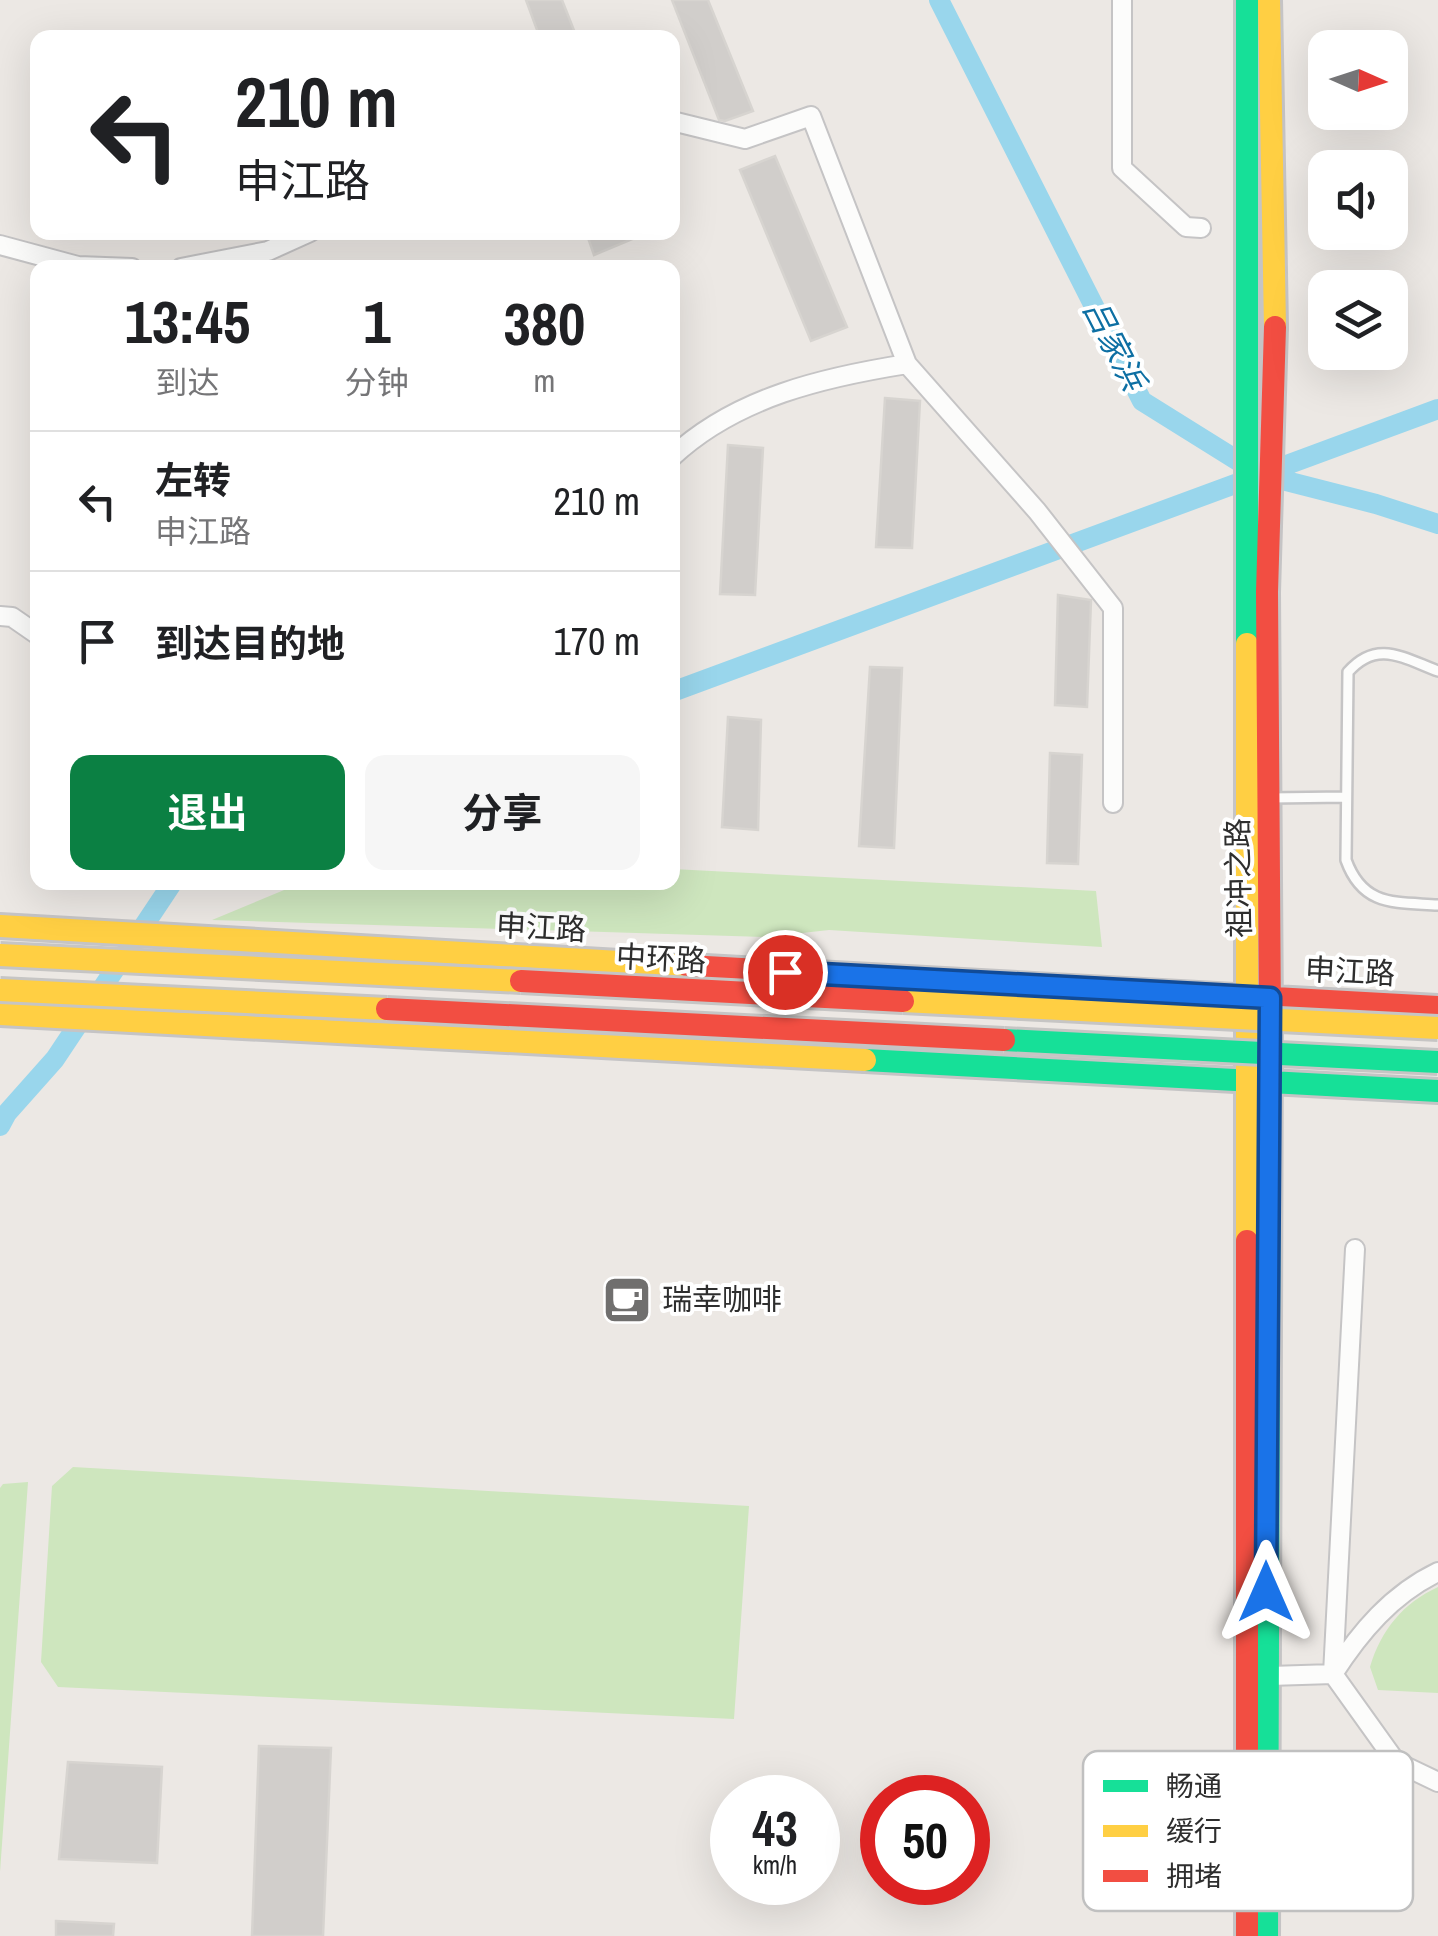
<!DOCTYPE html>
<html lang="zh">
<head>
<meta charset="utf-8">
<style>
  body { margin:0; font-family:"Archivo Narrow","Noto Sans SC",sans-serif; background:#f6f6f6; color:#202124; height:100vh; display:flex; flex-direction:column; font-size:38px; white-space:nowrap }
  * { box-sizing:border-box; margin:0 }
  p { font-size:32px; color:#757577 }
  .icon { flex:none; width:55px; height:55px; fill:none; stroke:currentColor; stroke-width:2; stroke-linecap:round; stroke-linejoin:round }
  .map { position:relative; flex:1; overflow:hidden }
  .drawer { position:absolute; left:30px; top:260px; width:650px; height:630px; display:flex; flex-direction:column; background:#fff; border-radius:20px; box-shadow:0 10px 40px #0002 }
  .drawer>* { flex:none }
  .guide { position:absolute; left:30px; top:30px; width:650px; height:210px; border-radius:20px; box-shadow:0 10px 40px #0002; background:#fff; color:#202124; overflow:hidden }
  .needle { width:65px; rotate:93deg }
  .tools { position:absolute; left:1308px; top:30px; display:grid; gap:20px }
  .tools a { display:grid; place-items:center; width:100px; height:100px; border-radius:20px; background:#fff; box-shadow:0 10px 40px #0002; font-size:50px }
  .speed { position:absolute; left:710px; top:1775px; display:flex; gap:20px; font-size:50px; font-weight:700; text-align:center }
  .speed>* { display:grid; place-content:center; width:130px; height:130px; border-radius:50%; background:#fff; box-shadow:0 10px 40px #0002; line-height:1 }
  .speed small { font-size:25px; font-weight:400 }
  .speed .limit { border:15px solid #d22; background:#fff; color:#111 }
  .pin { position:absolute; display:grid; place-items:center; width:85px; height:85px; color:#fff; margin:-42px; border:5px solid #fff; border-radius:50%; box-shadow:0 2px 10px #0007 }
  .me { position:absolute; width:110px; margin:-55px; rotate:0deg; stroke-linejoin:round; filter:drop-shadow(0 0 8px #0008) }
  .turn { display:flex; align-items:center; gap:35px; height:210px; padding:0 40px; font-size:45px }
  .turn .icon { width:130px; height:130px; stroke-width:2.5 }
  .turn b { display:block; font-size:70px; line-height:85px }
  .eta { display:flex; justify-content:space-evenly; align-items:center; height:170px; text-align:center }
  .eta b { font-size:60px; font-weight:700; line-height:70px }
  .action { display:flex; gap:20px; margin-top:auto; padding:20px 40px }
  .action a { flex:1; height:115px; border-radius:20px; background:#0b8043; color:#fff; font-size:40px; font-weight:700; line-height:115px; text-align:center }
  .action a+a { background:#f6f6f6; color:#202124 }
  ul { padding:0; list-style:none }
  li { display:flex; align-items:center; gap:30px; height:140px; padding:0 40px; border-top:2px solid #e0e0e0 }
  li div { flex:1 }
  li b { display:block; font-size:38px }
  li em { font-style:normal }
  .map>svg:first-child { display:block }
  .green { fill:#cee6be }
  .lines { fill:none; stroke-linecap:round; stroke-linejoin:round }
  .canal { stroke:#99d6ec; stroke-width:20 }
  .building { fill:#d1cecb; stroke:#d7d4d0; stroke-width:2.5 }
  .lane-casing { stroke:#c5c4c5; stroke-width:14 }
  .street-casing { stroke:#c5c4c5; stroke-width:22 }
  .fast-casing { stroke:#c5c4c5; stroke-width:28 }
  .slow-casing { stroke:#c5c4c5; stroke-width:28 }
  .jam-casing { stroke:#c5c4c5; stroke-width:28 }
  .lane { stroke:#fcfcfb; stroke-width:9 }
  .street { stroke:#fcfcfb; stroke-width:18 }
  .fast { stroke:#16e098; stroke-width:22 }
  .slow { stroke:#ffcf43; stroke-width:22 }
  .jam { stroke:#f24e42; stroke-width:22 }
  .fast-bridge-casing { stroke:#c6c5c4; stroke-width:28; stroke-linecap:butt }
  .slow-bridge-casing { stroke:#c6c5c4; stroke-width:28; stroke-linecap:butt }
  .jam-bridge-casing { stroke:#c6c5c4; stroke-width:28; stroke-linecap:butt }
  .fast-bridge { stroke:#16e098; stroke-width:22 }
  .slow-bridge { stroke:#ffcf43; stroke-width:22 }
  .jam-bridge { stroke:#f24e42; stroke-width:22 }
  .route-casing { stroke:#114b97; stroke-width:25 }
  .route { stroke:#1a73e8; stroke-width:18 }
  .labels { text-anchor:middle; stroke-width:8; stroke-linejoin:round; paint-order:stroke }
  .street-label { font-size:30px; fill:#2e2e2e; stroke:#fff }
  .poi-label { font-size:30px; fill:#2e2e2e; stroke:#fff; text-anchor:start }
  .water-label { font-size:32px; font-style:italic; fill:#0d6fa3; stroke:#fff }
  .key { fill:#fff; stroke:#c0c0c0; stroke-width:2.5 }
  .key-label { font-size:28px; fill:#2e2e2e }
</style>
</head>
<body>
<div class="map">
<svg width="1438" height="1936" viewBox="0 0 1438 1936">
  <rect width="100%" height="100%" fill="#ece8e4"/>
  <path class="green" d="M673 869 1096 891 1102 947 829 930 766 937 212 920 301 883 672 882Z
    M73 1467 749 1506 734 1719 58 1687 41 1662 52 1486Z
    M28 1482 0 1872V1488L3 1484Z
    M1438 1587V1693L1378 1690 1370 1667C1381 1630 1403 1603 1438 1587Z"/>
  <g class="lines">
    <path class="canal" d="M939 0 1142 401 1259 474 1376 504 1438 524
      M672 692 1438 409
      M0 1126 7 1113 55 1059 173 882"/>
  </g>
  <path class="building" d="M526 0H562L577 38H540Z
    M672 0H708L753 111 725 121 719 120Z
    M775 156 847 327 811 341 740 170Z
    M586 232H647V233L594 255Z
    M885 398 920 401 912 548 876 547Z
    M728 445 763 448 755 595 720 594Z
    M1058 595 1091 600 1087 707 1055 705Z
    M870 667 902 668 894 848 859 846Z
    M728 717 761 720 758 830 722 827Z
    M1050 753 1082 755 1078 864 1047 863Z
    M259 1746 331 1748 323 1936H252Z
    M68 1762 162 1767 157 1863 59 1859Z
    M56 1921 114 1924 113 1936H56Z"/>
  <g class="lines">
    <g class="lane-casing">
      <path id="lane" d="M1438 671C1403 658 1377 639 1348 672L1346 860C1363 907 1395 902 1438 905
        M1269 798 1346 797"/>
    </g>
    <g class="street-casing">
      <path id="street" d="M1122 0V168L1186 227 1201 228
        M672 121 745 139 811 116 907 364 1037 511 1113 608V803
        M0 245 78 266 132 268
        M181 268 268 251 310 232
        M672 457C736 397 825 377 907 364
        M0 616 12 617 38 635
        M1355 1249 1333 1674 1396 1762 1438 1782
        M1333 1674C1360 1632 1392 1594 1438 1572
        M1268 1676 1333 1674"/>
    </g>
    <g class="fast-casing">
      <path id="fast" d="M1247 0V644
        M865 1060 1438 1091
        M1267 1936 1270 1023"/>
    </g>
    <g class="slow-casing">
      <path id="slow" d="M1269 0 1275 327
        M1247 644V1241
        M0 926 688 966
        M0 1014 865 1060"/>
    </g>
    <g class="jam-casing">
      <path id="jam" d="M688 966 1438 1007
        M1270 1023 1267 592 1275 327
        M1247 1241V1936"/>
    </g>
    <use href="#lane" class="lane"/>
    <use href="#street" class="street"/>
    <use href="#fast" class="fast"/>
    <use href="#slow" class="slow"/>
    <use href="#jam" class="jam"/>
    <g class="fast-bridge-casing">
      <path id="fast-bridge" d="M1004 1040 1438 1062"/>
    </g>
    <g class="slow-bridge-casing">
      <path id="slow-bridge" d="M0 955 521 981
        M0 990 387 1009
        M903 1001 1438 1028"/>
    </g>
    <g class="jam-bridge-casing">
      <path id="jam-bridge" d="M521 981 903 1001
        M387 1009 1004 1040"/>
    </g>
    <use href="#fast-bridge" class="fast-bridge"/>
    <use href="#slow-bridge" class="slow-bridge"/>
    <use href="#jam-bridge" class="jam-bridge"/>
  </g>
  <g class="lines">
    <g class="route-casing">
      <path id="route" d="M785 972 1270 998 1266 1592"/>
    </g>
    <use href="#route" class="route"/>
  </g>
  <defs>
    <g id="cafe-square" transform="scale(2.5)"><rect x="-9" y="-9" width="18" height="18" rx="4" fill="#706f6e" stroke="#fff"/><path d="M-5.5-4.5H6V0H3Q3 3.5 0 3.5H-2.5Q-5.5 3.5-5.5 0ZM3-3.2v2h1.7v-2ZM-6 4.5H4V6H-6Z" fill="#fff"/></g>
  </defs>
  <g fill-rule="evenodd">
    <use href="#cafe-square" x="627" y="1300"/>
  </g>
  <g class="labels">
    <g class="street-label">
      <text transform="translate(1239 878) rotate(-91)" y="10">祖冲之路</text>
      <text transform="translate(541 928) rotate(3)" y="10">申江路</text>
      <text transform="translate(661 959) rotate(3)" y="10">中环路</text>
      <text transform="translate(1350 972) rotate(3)" y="10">申江路</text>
    </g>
    <g class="poi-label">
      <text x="662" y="1310">瑞幸咖啡</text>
    </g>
    <g class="water-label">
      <text transform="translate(1114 345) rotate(63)" y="11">吕家浜</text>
    </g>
  </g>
  <rect x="1083" y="1751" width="330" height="160" rx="15" class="key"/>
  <rect x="1103" y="1780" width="45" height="12" fill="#16e098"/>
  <rect x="1103" y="1825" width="45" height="12" fill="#ffcf43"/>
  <rect x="1103" y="1870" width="45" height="12" fill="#f24e42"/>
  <g class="key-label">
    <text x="1166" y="1796">畅通</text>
    <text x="1166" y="1841">缓行</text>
    <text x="1166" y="1886">拥堵</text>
  </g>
</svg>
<div class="tools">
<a><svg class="needle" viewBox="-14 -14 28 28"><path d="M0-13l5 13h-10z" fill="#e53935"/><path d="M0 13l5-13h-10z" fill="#757577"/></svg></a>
<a><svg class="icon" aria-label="sound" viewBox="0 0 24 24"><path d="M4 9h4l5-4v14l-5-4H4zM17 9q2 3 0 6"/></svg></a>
<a><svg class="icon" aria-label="layers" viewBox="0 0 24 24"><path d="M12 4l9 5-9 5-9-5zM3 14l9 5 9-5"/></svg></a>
</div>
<div class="speed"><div>43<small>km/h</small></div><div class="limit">50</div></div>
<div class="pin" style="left:785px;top:972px;background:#d93025"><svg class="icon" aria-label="arrive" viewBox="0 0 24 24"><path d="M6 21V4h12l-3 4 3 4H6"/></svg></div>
<svg class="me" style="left:1266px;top:1592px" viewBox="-20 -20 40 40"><path d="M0-17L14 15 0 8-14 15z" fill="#1a73e8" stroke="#fff" stroke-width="4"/></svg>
<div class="guide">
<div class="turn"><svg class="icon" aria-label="left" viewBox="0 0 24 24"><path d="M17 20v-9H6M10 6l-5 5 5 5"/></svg><div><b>210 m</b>申江路</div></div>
</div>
<section class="drawer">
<div class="eta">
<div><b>13:45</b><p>到达</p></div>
<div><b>1</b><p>分钟</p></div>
<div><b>380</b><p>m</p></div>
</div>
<ul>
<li><svg class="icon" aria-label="left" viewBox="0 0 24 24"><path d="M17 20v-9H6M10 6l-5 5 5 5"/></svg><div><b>左转</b><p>申江路</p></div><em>210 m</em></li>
<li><svg class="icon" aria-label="arrive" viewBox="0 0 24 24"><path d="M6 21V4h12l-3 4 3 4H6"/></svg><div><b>到达目的地</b></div><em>170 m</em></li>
</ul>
<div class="action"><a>退出</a><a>分享</a></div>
</section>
</div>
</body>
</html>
